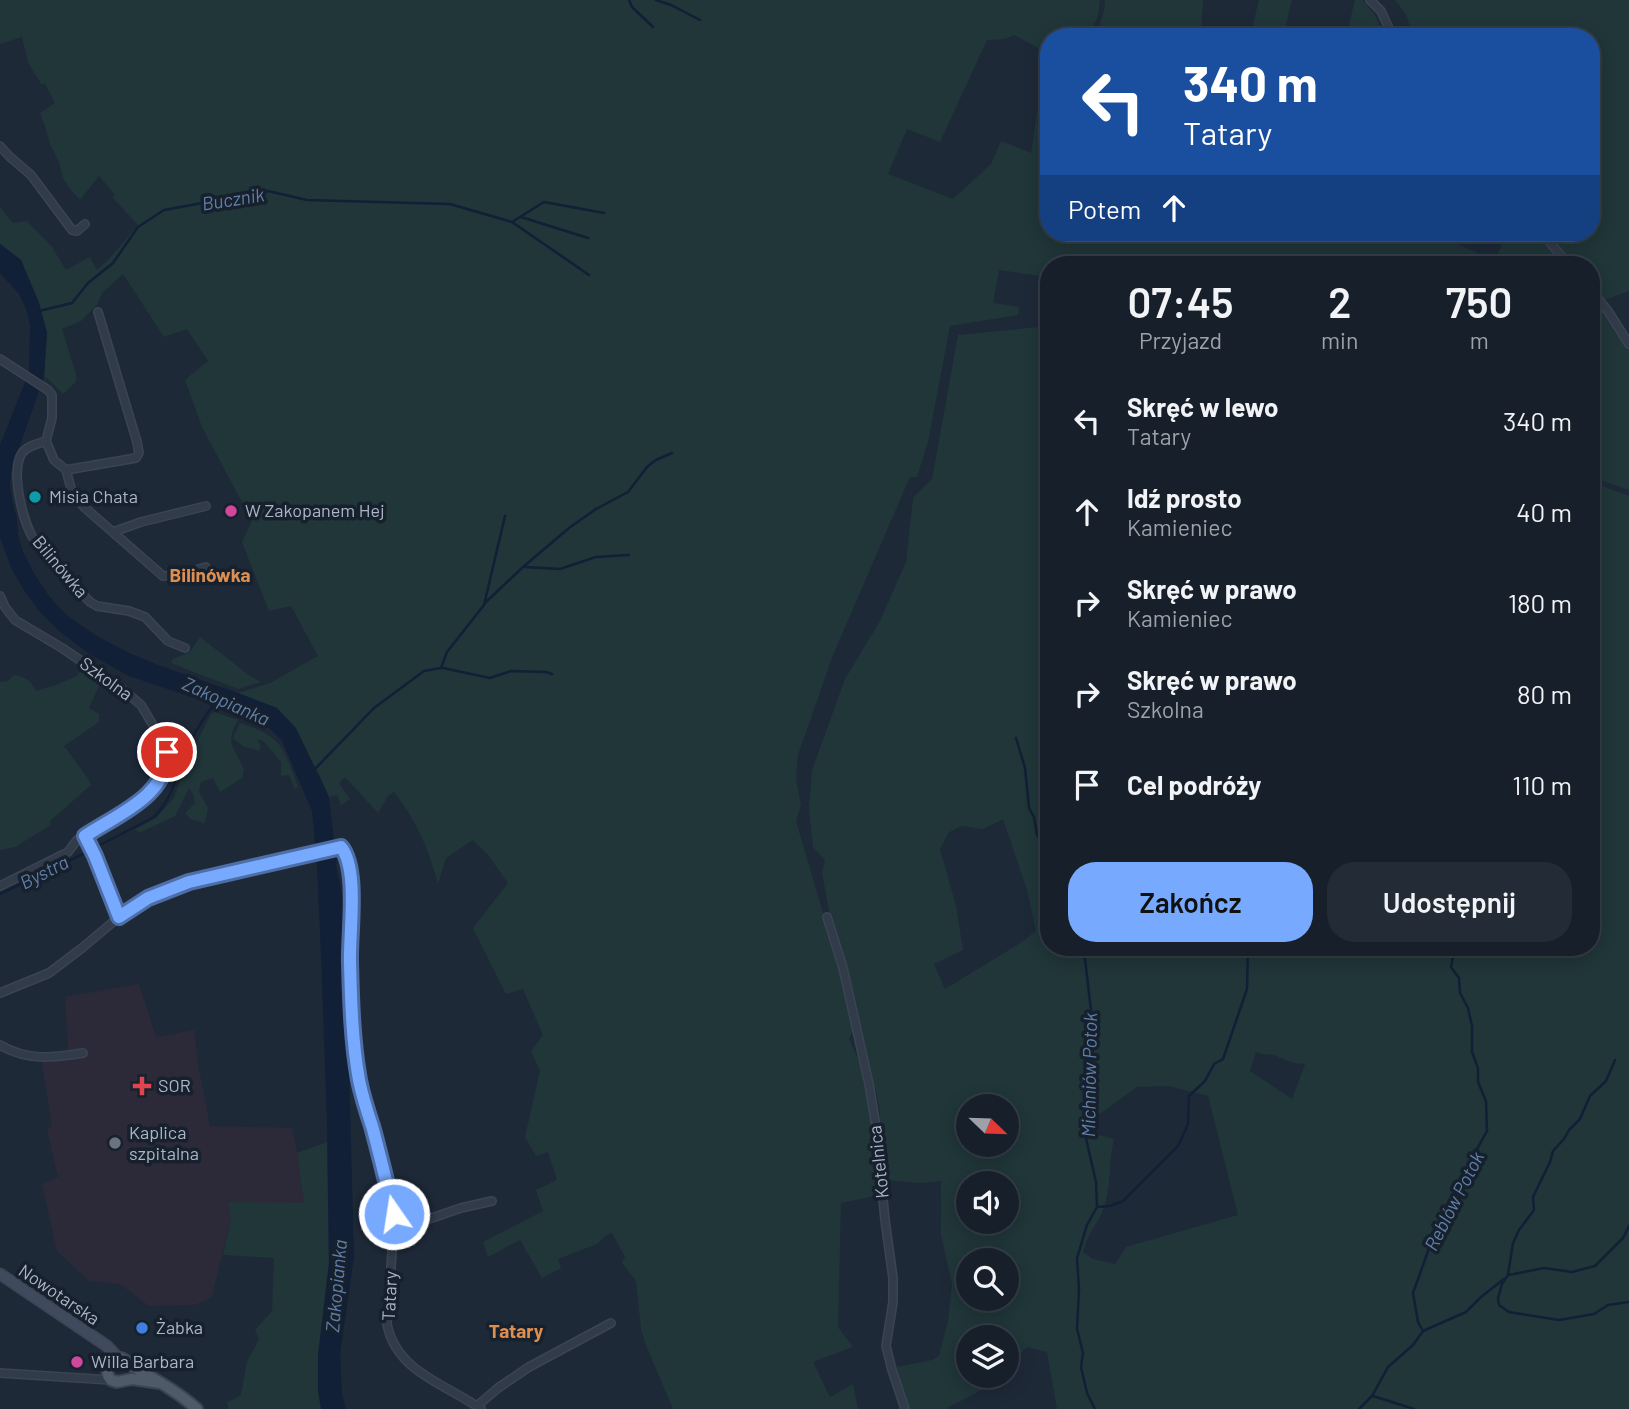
<!DOCTYPE html>
<html lang="pl">
<head>
<meta charset="utf-8">
<style>
  body { margin:0; font-family:Barlow,sans-serif; background:#232c36; color:#f1f3f6; height:100vh; display:flex; flex-direction:column; font-size:26px; white-space:nowrap }
  * { box-sizing:border-box; margin:0 }
  p { font-size:23px; color:#9ea2a8 }
  .icon { flex:none; width:38px; height:38px; fill:none; stroke:currentColor; stroke-width:2; stroke-linecap:round; stroke-linejoin:round }
  .map { position:relative; flex:1; overflow:hidden }
  .details { position:absolute; left:1040px; top:256px; width:560px; height:700px; display:flex; flex-direction:column; background:#161f2a; border-radius:28px; box-shadow:0 4px 18px #0003,0 0 0 2px #353d47 }
  .details>* { flex:none }
  .hud { position:absolute; left:1040px; top:28px; width:560px; height:214px; border-radius:28px; box-shadow:0 4px 18px #0003,0 0 0 2px #353d47; background:#1a4fa0; color:#fff; overflow:hidden }
  .needle { width:46px; rotate:113deg }
  .tools { position:absolute; left:956px; top:1094px; display:grid; gap:14px }
  .tools a { display:grid; place-items:center; width:63px; height:63px; border-radius:50%; background:#161f2a; box-shadow:0 4px 18px #0003,0 0 0 2px #353d47; font-size:35px }
  .pin { position:absolute; display:grid; place-items:center; width:60px; height:60px; color:#fff; margin:-30px; border:4px solid #fff; border-radius:50%; box-shadow:0 2px 7px #0007 }
  .me { position:absolute; width:77px; margin:-38px; rotate:347deg; stroke-linejoin:round; filter:drop-shadow(0 0 5px #0008) }
  .turn { display:flex; align-items:center; gap:24px; height:147px; padding:0 28px; font-size:32px }
  .turn .icon { width:91px; height:91px; stroke-width:2.5 }
  .turn b { display:block; font-size:49px; line-height:60px }
  .then { display:flex; align-items:center; height:66px; padding:0 28px; background:#0003; gap:14px; font-size:26px }
  .eta { display:flex; justify-content:space-evenly; align-items:center; height:119px; text-align:center }
  .eta b { font-size:42px; font-weight:600; line-height:49px }
  .button { display:flex; gap:14px; margin-top:auto; padding:14px 28px }
  .button a { flex:1; height:80px; border-radius:28px; background:#7af; color:#111; font-size:28px; font-weight:600; line-height:80px; text-align:center }
  .button a+a { background:#232c36; color:#f1f3f6 }
  ul { padding:0; list-style:none }
  li { display:flex; align-items:center; gap:21px; height:91px; padding:0 28px }
  li div { flex:1 }
  li b { display:block; font-size:26px }
  li em { font-style:normal }
  .map>svg:first-child { display:block }
  .medical { fill:#2c2a39 }
  .green { fill:#203639; fill-rule:evenodd }
  .water { fill:#112036 }
  .lines { fill:none; stroke-linecap:round; stroke-linejoin:round }
  .stream { stroke:#112036; stroke-width:2.5 }
  .street-casing { stroke:#3b4452; stroke-width:10 }
  .secondary-casing { stroke:#3b4452; stroke-width:13 }
  .primary-casing { stroke:#3b4452; stroke-width:14 }
  .street { stroke:#323b49; stroke-width:7 }
  .secondary { stroke:#3f4a5c; stroke-width:10 }
  .primary { stroke:#4f5a69; stroke-width:10 }
  .route-casing { stroke:#4d6ea6; stroke-width:18 }
  .route { stroke:#7af; stroke-width:12 }
  .culture-dot { fill:#0f9aa8; stroke:#17202d; stroke-width:2.5 }
  .hotel-dot { fill:#d1479c; stroke:#17202d; stroke-width:2.5 }
  .health-dot { fill:#e0444e; stroke:#17202d; stroke-width:2.5 }
  .worship-dot { fill:#6b7280; stroke:#17202d; stroke-width:2.5 }
  .shop-dot { fill:#3f7fe0; stroke:#17202d; stroke-width:2.5 }
  .labels { text-anchor:middle; stroke-width:7; stroke-linejoin:round; paint-order:stroke }
  .poi-label { font-size:18px; fill:#abb5c6; stroke:#17202d; text-anchor:start }
  .street-label { font-size:18px; fill:#abb5c6; stroke:#17202d }
  .water-label { font-size:19px; font-style:italic; fill:#617fa8; stroke:#17202d }
  .neighbourhood-label { font-size:19px; font-weight:bold; fill:#dc8f51; stroke:#17202d }
</style>
</head>
<body>
<div class="map">
<svg width="1629" height="1409" viewBox="0 0 1629 1409">
  <rect width="100%" height="100%" fill="#1e2938"/>
  <path class="medical" d="M139 984 156 1037 194 1030 199 1069 210 1126 292 1128 297 1153 304 1203 231 1219 212 1296 205 1301 193 1305 149 1306 120 1284 89 1281 57 1251 42 1184 58 1177 47 1129 52 1128 42 1062 69 1060 65 997Z"/>
  <path class="green" d="M0 0H1100L1098 16 1088 37H1048V233H1451L1449 240 1495 261 1506 233H1536L1561 264H1048V277L999 270 993 303 1019 307 1018 315 950 326 928 442 917 477H910L833 655 798 755 796 779 801 805 796 821 841 974 853 1029 849 1039 861 1065 871 1112 880 1195 841 1203 838 1327 853 1347 813 1362 830 1397 853 1384 858 1409H673L646 1345 641 1329 636 1281 622 1263 625 1257 612 1233 605 1236 597 1244 558 1259 561 1268 542 1278 520 1240 488 1257 483 1242 543 1211 536 1190 557 1180 548 1152 536 1156 525 1137 540 1071 531 1051 543 1035 523 989 506 994 473 928 508 883 488 855 473 840 446 858 438 884C429 849 416 820 394 792L388 796 378 813 345 777 339 783 350 799 341 805 337 795 329 797 319 774 277 708 238 693 270 683 318 656 291 606 269 611 242 542 252 521 202 427 185 380 208 361 187 329 164 337 123 274 102 293 97 305 81 321 62 329 76 374V382L63 394 48 379 44 377 47 333 39 303 21 260 0 244V207L13 223 27 221 52 247 66 270 90 257 97 270 111 257 138 225 113 198 115 195 99 176 80 200 70 189 63 178 59 162 50 144 46 129 40 113 55 103 45 83 41 84 28 62 22 37 0 44ZM1014 35 1046 52 1031 153 1001 141 991 164 953 199 888 174 907 129 940 142 987 40 1005 39Z
    M1105 0H1203L1201 37 1096 36 1104 11Z
    M1259 0H1292L1283 37H1250Z
    M1355 0H1363L1374 14 1386 37H1346Z
    M1395 0H1629V291L1605 300 1591 283V264H1574L1547 233H1591V37H1411C1410 19 1406 14 1395 0Z
    M1591 295 1604 310 1629 348V490L1591 477Z
    M1037 327H1048V947H1591V482L1629 496V1409H1057L1047 1352 1027 1347 1006 1368V1337H968V1376H999L988 1387 945 1409H909L896 1367 932 1360 939 1356 948 1321 952 1285 941 1235V1181L920 1183 886 1180 879 1105 845 963 829 911 822 873 825 860 813 847 809 808 812 770 845 679 880 621 906 562 913 498 932 479 958 335ZM1003 819 1027 890 1036 931 1022 942 945 989 934 964 963 950 956 906 940 849 948 833 961 826 983 829ZM1256 1052 1262 1054 1274 1055 1293 1063 1305 1064 1292 1099 1250 1071ZM1168 1086 1208 1096 1238 1215 1126 1247 1115 1264 1093 1259 1083 1252C1085 1247 1086 1241 1089 1236 1095 1224 1103 1214 1106 1201 1111 1180 1109 1159 1114 1139L1095 1134 1094 1118 1137 1087ZM968 1106H1006V1144H968ZM968 1183H1006V1222H968ZM968 1260H1006V1298H968Z
    M200 637 250 676 261 682 238 689 173 664 171 660 190 652Z
    M83 667 102 679 89 708 99 714V722L64 746 87 777 91 785 50 821 51 825 15 847 0 850V682L8 681 14 675C26 677 31 681 36 691L53 686 77 676Z
    M214 712 238 720C224 746 234 745 244 770L242 778 220 792 213 778 201 782 199 792 208 808 205 823 190 819 185 813 195 803 193 794 189 788 175 816 139 833 136 829 156 818 174 798 185 766 211 714Z
    M240 723C283 737 283 747 298 787L295 789 289 775 281 776V762L263 741 257 739 261 746 259 751 243 746 233 738Z
    M327 1142 329 1263 318 1356V1390L321 1409H229L227 1403 241 1395 247 1362 259 1339 255 1330 272 1311 274 1258 223 1255 231 1219 228 1202 304 1203 297 1153Z"/>
  <path class="water" d="M0 244 21 260 39 303 47 333 44 377 18 451 11 473 10 485 12 500 17 518 18 534 22 549 35 575 49 596 65 614 95 635 129 653 158 665 238 693 277 708 296 728 329 797 334 840 337 855 336 866 341 888 345 924 348 1028 354 1257 340 1354 342 1393 346 1409H321L318 1390V1356L329 1263 327 1122 321 957 317 865 312 811 282 741 269 728 216 708 209 703 129 676 91 655 59 631 41 613 27 595 12 570 0 538V445L29 372 30 326 27 311 19 294 0 273Z"/>
  <g class="lines">
    <path class="stream" d="M629 0 632 7 653 27
      M656 0 671 5 700 20
      M521 217 588 238
      M512 222 544 202 604 213
      M39 311 72 303 88 283 113 263 138 227 164 210 268 191 307 200 450 204 512 222 589 275
      M525 567 560 569 596 557 629 555
      M485 603 523 567 569 528 596 509 628 492 647 467 656 460 672 453
      M443 668 490 678 511 671 546 672 552 674
      M1016 738 1025 768 1029 808 1034 817 1037 835 1048 849
      M315 769 374 708 424 671 441 668 447 652 484 605 505 516
      M0 894 79 856 154 817C175 796 178 768 190 742 197 729 205 716 214 704
      M1074 947 1085 959 1091 1010 1086 1047 1085 1134 1096 1182 1097 1207 1087 1225 1077 1258 1079 1289 1077 1329 1083 1353 1081 1367 1087 1393 1095 1409
      M1615 1060 1606 1081 1590 1096 1580 1119 1569 1130 1564 1139 1553 1151 1550 1162 1533 1197 1534 1210 1519 1230 1513 1243 1508 1275 1502 1284 1498 1298 1499 1305 1509 1312 1559 1320 1594 1314 1608 1305 1629 1302
      M1097 1207 1110 1206 1123 1201 1178 1146 1188 1124 1189 1096 1205 1081 1214 1064 1223 1059 1247 989 1248 947
      M1509 1275 1544 1268 1572 1272 1595 1266 1623 1238 1629 1226
      M1423 1331 1418 1322 1413 1293 1432 1240 1459 1200 1465 1180 1475 1167 1477 1149 1487 1131 1486 1101 1478 1082V1068L1472 1052V1026L1468 1008 1460 993 1459 978 1451 967 1453 956 1450 947
      M1373 1396 1414 1409
      M1359 1409 1372 1396 1388 1367 1413 1345 1423 1331 1466 1312 1481 1297 1504 1279"/>
    <g class="street-casing">
      <path id="street" d="M1370 0 1381 11 1393 37
        M0 146 10 157 31 175 72 230 77 231 85 224
        M1542 233 1568 264
        M1591 290 1608 311 1629 344
        M0 359 48 390 52 395V418L46 441 54 460 66 470 72 492 84 507 163 576 178 575 206 567
        M46 441C37 444 27 446 22 453 10 471 23 524 35 541 50 563 72 583 90 602L97 606 129 611 145 617 168 641 185 648
        M66 470 136 458 139 453 137 442 98 312
        M113 532 141 522 206 506
        M0 596 5 607 15 620 62 648 121 688 141 705 163 742 167 752V763L164 773 157 784 139 802 77 840 68 852 0 886
        M85 836 95 856 119 917
        M827 917 843 968 869 1084 876 1126 885 1220 893 1278V1302L886 1346 892 1370 905 1409
        M0 993 49 973 82 948 119 917 148 898 189 882 341 847C358 868 350 948 351 978 352 1013 351 1050 360 1084 371 1130 390 1177 394 1224L387 1324C396 1372 446 1384 481 1409
        M0 1045C28 1061 52 1058 83 1053
        M394 1231 461 1208 492 1201
        M0 1373 111 1380
        M477 1406 498 1388 529 1367 611 1323"/>
    </g>
    <g class="secondary-casing">
      <path id="secondary" d="M0 1274 107 1346 118 1358"/>
    </g>
    <g class="primary-casing">
      <path id="primary" d="M160 1383 132 1379 117 1382 111 1380 108 1376 107 1367C110 1361 113 1357 120 1358 126 1359 129 1364 134 1367 156 1380 178 1392 197 1409"/>
    </g>
    <use href="#street" class="street"/>
    <use href="#secondary" class="secondary"/>
    <use href="#primary" class="primary"/>
  </g>
  <g class="lines">
    <g class="route-casing">
      <path id="route" d="M167 752C168 796 116 815 85 836L95 856 119 917 148 898 189 882 341 847C359 869 349 933 350 962 351 1001 352 1041 359 1080 362 1095 367 1111 372 1126 380 1155 387 1185 394 1214"/>
    </g>
    <use href="#route" class="route"/>
  </g>
  <circle class="culture-dot" cx="35" cy="497" r="7"/>
  <g class="hotel-dot">
    <circle cx="231" cy="511" r="7"/>
    <circle cx="77" cy="1362" r="7"/>
  </g>
  <path class="health-dot" d="M138.5 1075.5h7v7h7v7h-7v7h-7v-7h-7v-7h7z"/>
  <circle class="worship-dot" cx="115" cy="1143" r="7"/>
  <circle class="shop-dot" cx="142" cy="1328" r="7"/>
  <g class="labels">
    <g class="poi-label">
      <text x="49" y="503">Misia Chata</text>
      <text x="245" y="517">W Zakopanem Hej</text>
      <text x="158" y="1092">SOR</text>
      <text x="129" y="1139">Kaplica<tspan x="129" dy="21">szpitalna</tspan></text>
      <text x="156" y="1334">Żabka</text>
      <text x="91" y="1368">Willa Barbara</text>
    </g>
    <g class="street-label">
      <text transform="translate(60 567) rotate(50)" y="6">Bilinówka</text>
      <text transform="translate(106 679) rotate(36)" y="6">Szkolna</text>
      <text transform="translate(879 1162) rotate(-96)" y="6">Kotelnica</text>
      <text transform="translate(59 1295) rotate(34)" y="6">Nowotarska</text>
      <text transform="translate(390 1296) rotate(-87)" y="6">Tatary</text>
    </g>
    <g class="water-label">
      <text transform="translate(233 199) rotate(-9)" y="7">Bucznik</text>
      <text transform="translate(226 701) rotate(24)" y="7">Zakopianka</text>
      <text transform="translate(44 872) rotate(-27)" y="7">Bystra</text>
      <text transform="translate(1089 1075) rotate(-89)" y="7">Michniów Potok</text>
      <text transform="translate(1454 1201) rotate(-63)" y="7">Reblów Potok</text>
      <text transform="translate(336 1286) rotate(-85)" y="7">Zakopianka</text>
    </g>
    <g class="neighbourhood-label">
      <text x="210" y="582">Bilinówka</text>
      <text x="516" y="1338">Tatary</text>
    </g>
  </g>
</svg>
<div class="tools">
<a><svg class="needle" viewBox="-14 -14 28 28"><path d="M0-13l5 13h-10z" fill="#e53935"/><path d="M0 13l5-13h-10z" fill="#9ea2a8"/></svg></a>
<a><svg class="icon" aria-label="sound" viewBox="0 0 24 24"><path d="M4 9h4l5-4v14l-5-4H4zM17 9q2 3 0 6"/></svg></a>
<a><svg class="icon" aria-label="search" viewBox="0 0 24 24"><circle cx="10" cy="10" r="6"/><path d="M15 15l6 6"/></svg></a>
<a><svg class="icon" aria-label="layers" viewBox="0 0 24 24"><path d="M12 4l9 5-9 5-9-5zM3 14l9 5 9-5"/></svg></a>
</div>
<div class="pin" style="left:167px;top:752px;background:#d93025"><svg class="icon" aria-label="arrive" viewBox="0 0 24 24"><path d="M6 21V4h12l-3 4 3 4H6"/></svg></div>
<svg class="me" style="left:394px;top:1214px" viewBox="-20 -20 40 40"><circle r="17" fill="#7af" stroke="#fff" stroke-width="3"/><path d="M0-11L8 9 0 5-8 9z" fill="#fff"/></svg>
<div class="hud">
<div class="turn"><svg class="icon" aria-label="left" viewBox="0 0 24 24"><path d="M17 20v-9H6M10 6l-5 5 5 5"/></svg><div><b>340 m</b>Tatary</div></div>
<div class="then">Potem<svg class="icon" aria-label="ahead" viewBox="0 0 24 24"><path d="M12 20V5M6 11l6-6 6 6"/></svg></div>
</div>
<section class="details">
<div class="eta">
<div><b>07:45</b><p>Przyjazd</p></div>
<div><b>2</b><p>min</p></div>
<div><b>750</b><p>m</p></div>
</div>
<ul>
<li><svg class="icon" aria-label="left" viewBox="0 0 24 24"><path d="M17 20v-9H6M10 6l-5 5 5 5"/></svg><div><b>Skręć w lewo</b><p>Tatary</p></div><em>340 m</em></li>
<li><svg class="icon" aria-label="ahead" viewBox="0 0 24 24"><path d="M12 20V5M6 11l6-6 6 6"/></svg><div><b>Idź prosto</b><p>Kamieniec</p></div><em>40 m</em></li>
<li><svg class="icon" aria-label="right" viewBox="0 0 24 24"><path d="M7 20v-9h11M14 6l5 5-5 5"/></svg><div><b>Skręć w prawo</b><p>Kamieniec</p></div><em>180 m</em></li>
<li><svg class="icon" aria-label="right" viewBox="0 0 24 24"><path d="M7 20v-9h11M14 6l5 5-5 5"/></svg><div><b>Skręć w prawo</b><p>Szkolna</p></div><em>80 m</em></li>
<li><svg class="icon" aria-label="arrive" viewBox="0 0 24 24"><path d="M6 21V4h12l-3 4 3 4H6"/></svg><div><b>Cel podróży</b></div><em>110 m</em></li>
</ul>
<div class="button"><a>Zakończ</a><a>Udostępnij</a></div>
</section>
</div>
</body>
</html>
